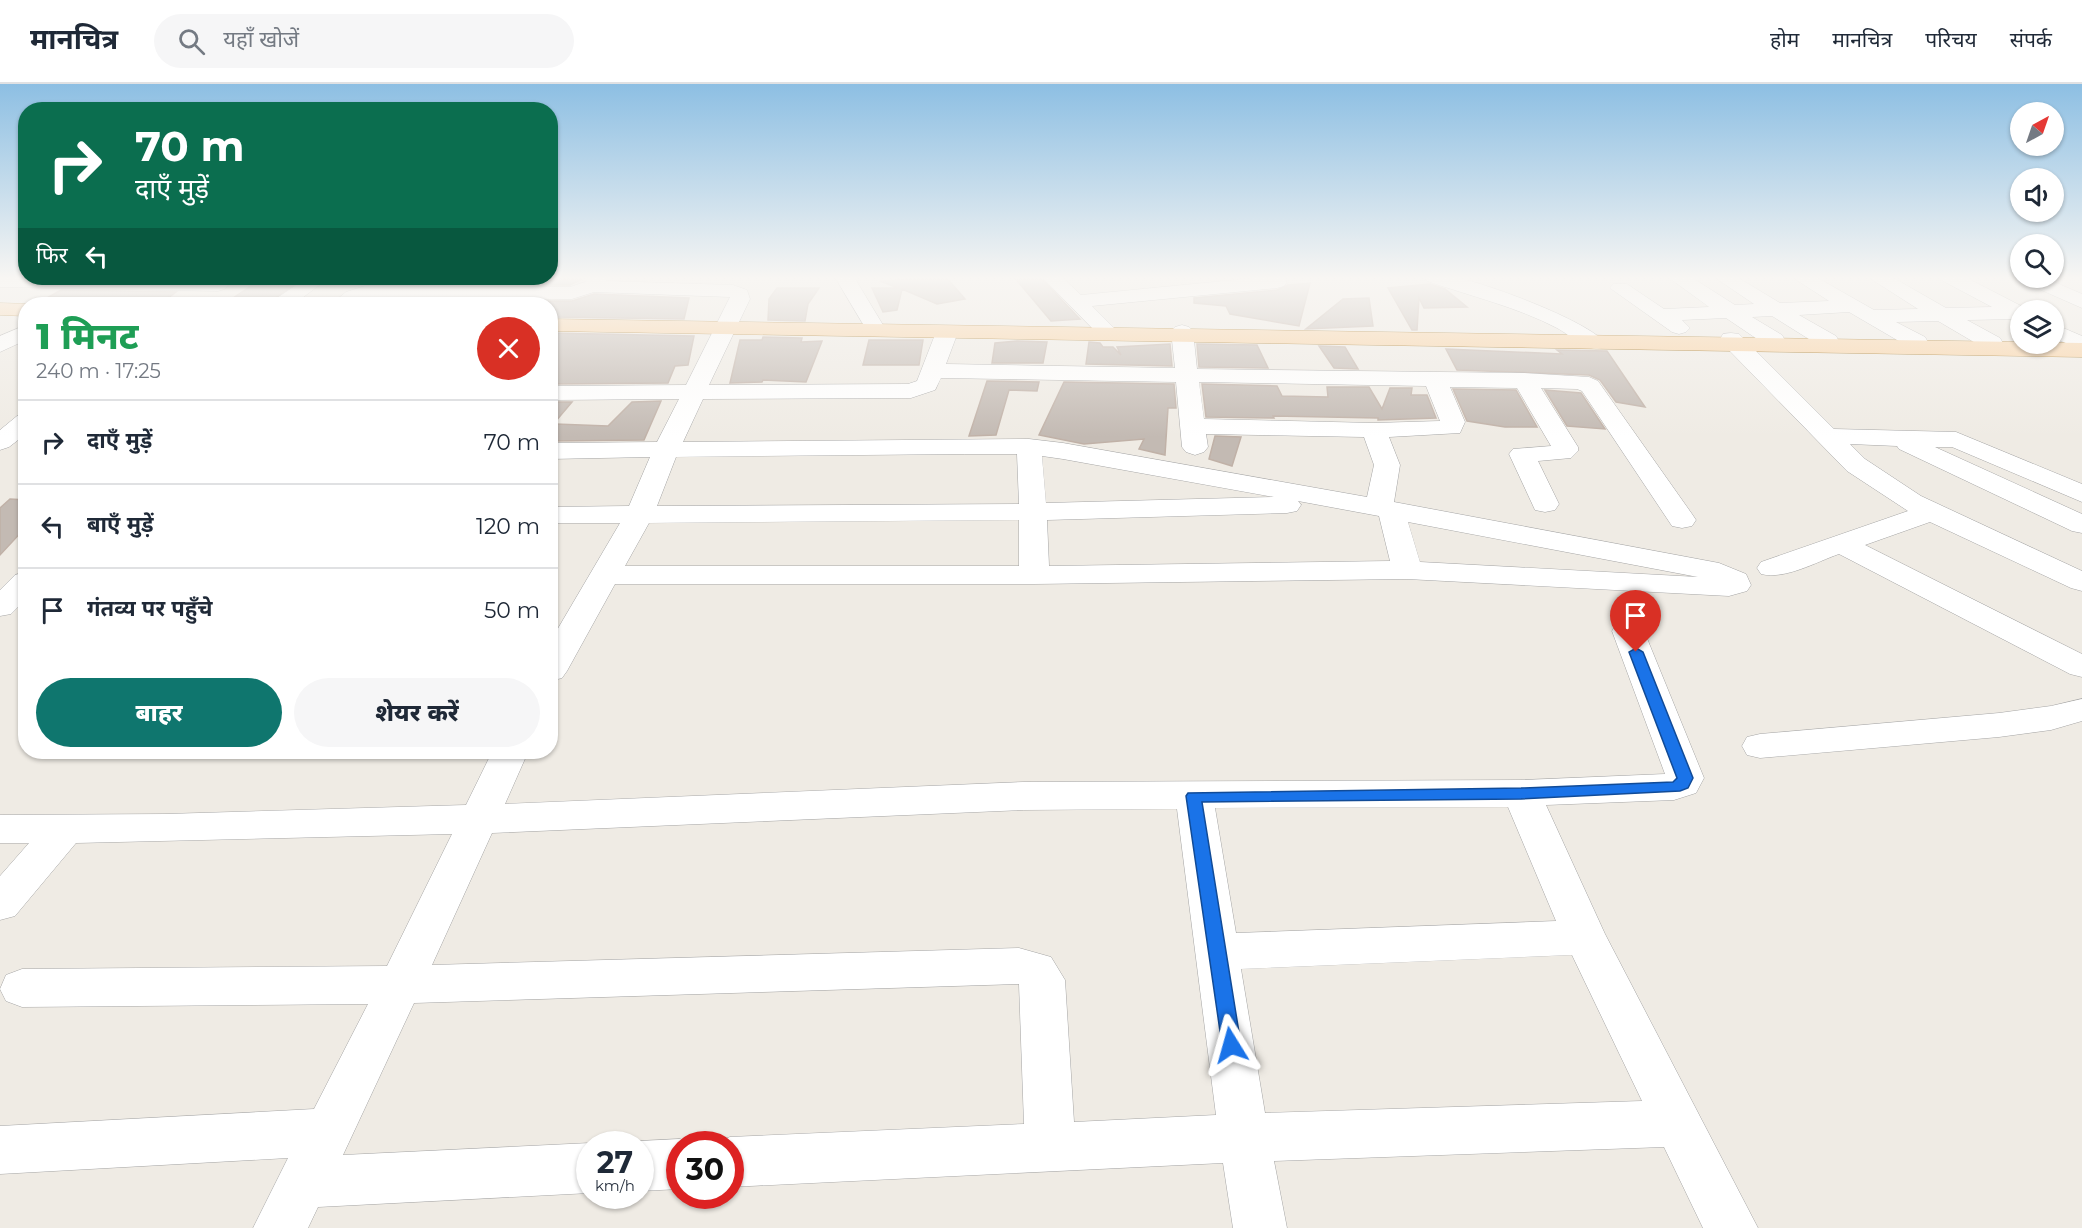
<!DOCTYPE html>
<html lang="hi">
<head>
<meta charset="utf-8">
<style>
  body { margin:0; font-family:Montserrat,"Noto Sans Devanagari",sans-serif; background:#f6f6f7; color:#1f2937; height:100vh; display:flex; flex-direction:column; font-size:22px; white-space:nowrap }
  * { box-sizing:border-box; margin:0 }
  p { font-size:20px; color:#747a83 }
  .icon { flex:none; width:33px; height:33px; fill:none; stroke:currentColor; stroke-width:2; stroke-linecap:round; stroke-linejoin:round }
  .map { position:relative; flex:1; overflow:hidden }
  .details { position:absolute; left:18px; top:213px; width:540px; height:462px; display:flex; flex-direction:column; background:#fff; border-radius:24px; box-shadow:0 2px 4px #0004 }
  .details>* { flex:none }
  .top-card { position:absolute; left:18px; top:18px; width:540px; height:183px; border-radius:24px; box-shadow:0 2px 4px #0004; background:#0b6e4f; color:#fff; overflow:hidden }
  .needle { width:39px; rotate:40deg }
  .buttons { position:absolute; left:2010px; top:18px; display:grid; gap:12px }
  .buttons a { display:grid; place-items:center; width:54px; height:54px; border-radius:50%; background:#fff; box-shadow:0 2px 4px #0004; font-size:30px }
  .speed { position:absolute; left:576px; top:1047px; display:flex; gap:12px; font-size:30px; font-weight:700; text-align:center }
  .speed>* { display:grid; place-content:center; width:78px; height:78px; border-radius:50%; background:#fff; box-shadow:0 2px 4px #0004; line-height:1 }
  .speed small { font-size:15px; font-weight:400 }
  .speed .limit { border:9px solid #d22; background:#fff; color:#111 }
  .pin { position:absolute; display:grid; place-items:center; width:51px; height:51px; color:#fff; margin:-62px -26px; border-radius:50% 50% 50% 0; rotate:-45deg; box-shadow:0 0 6px #0007 }
  .pin .icon { rotate:45deg }
  .me { position:absolute; width:66px; margin:-33px; rotate:352deg; stroke-linejoin:round; filter:drop-shadow(0 0 4px #0008) }
  .turn { display:flex; align-items:center; gap:21px; height:126px; padding:0 18px; font-size:27px }
  .turn .icon { width:78px; height:78px; stroke-width:2.5 }
  .turn b { display:block; font-size:42px; line-height:51px }
  .then { display:flex; align-items:center; height:57px; padding:0 18px; background:#0003; gap:12px; font-size:22px }
  .round { display:grid; place-items:center; flex:none; width:63px; height:63px; border-radius:32px; background:#f6f6f7 }
  .overview { display:flex; align-items:center; justify-content:space-between; height:102px; padding:0 18px }
  h1 { font-size:36px; font-weight:800; line-height:45px; color:#1e9e55 }
  .cta { display:flex; gap:12px; margin-top:auto; padding:12px 18px }
  .cta a { flex:1; height:69px; border-radius:36px; background:#0f766e; color:#fff; font-size:24px; font-weight:800; line-height:69px; text-align:center }
  .cta a+a { background:#f6f6f7; color:#1f2937 }
  ul { padding:0; list-style:none }
  li { display:flex; align-items:center; gap:18px; height:84px; padding:0 18px; border-top:2px solid #e0e1e3 }
  li div { flex:1 }
  li b { display:block; font-size:22px }
  li em { font-style:normal }
  header { display:flex; align-items:center; gap:36px; box-sizing:border-box; height:84px; padding:0 30px; background:#fff; border-bottom:2px solid #e0e1e3 }
  header strong { font-size:28px }
  nav { display:flex; gap:33px; margin-inline-start:auto; font-size:21px }
  .search { width:420px; height:54px; background:#f6f6f7; display:flex; align-items:center; gap:15px; box-sizing:border-box; padding:0 21px; border-radius:33px; color:#747a83; font-size:22px }
  .map>svg:first-child { display:block }
  .building { fill:#c3bab3; stroke:#c0b1a7; stroke-width:1.5 }
  .lines { fill:none; stroke-linecap:round; stroke-linejoin:round }
  .minor-casing { stroke:#a5a5a5; stroke-width:1 }
  .major-casing { stroke:#946104; stroke-width:1 }
  .minor { fill:#fff; fill-rule:evenodd }
  .major { fill:#f9d09e; fill-rule:evenodd }
  .route { fill:#1a73e8; stroke:#114b97; stroke-width:1.5 }
</style>
</head>
<body>
<header>
<strong>मानचित्र</strong>
<div class="search"><svg class="icon" aria-label="search" viewBox="0 0 24 24"><circle cx="10" cy="10" r="6"/><path d="M15 15l6 6"/></svg>यहाँ खोजें</div>
<nav><a>होम</a><a>मानचित्र</a><a>परिचय</a><a>संपर्क</a></nav>
</header>
<div class="map">
<svg width="2082" height="1144" viewBox="0 0 2082 1144">
  <rect width="100%" height="100%" fill="#efebe4"/>
  <path class="building" d="M550 193H586L570 201 444 200 451 194 537 199 542 194Z
    M946 193 965 215 937 220 902 205 897 226 883 228 872 204H898L880 197Z
    M1014 193H1040L1080 235 1051 237Z
    M263 194H304L268 219 227 218Z
    M1310 199 1299 242 1230 230 1226 222 1194 219V214L1277 206 1288 201Z
    M1430 200 1445 205 1467 223 1424 224 1419 214 1417 246H1412L1388 204Z
    M777 204H819L808 220 805 237 768 236 769 215Z
    M61 206 176 208 160 220H36Z
    M594 210 689 214 684 235 550 233V220H422L426 217H572Z
    M1369 214 1373 242 1306 245 1343 215Z
    M550 249 694 252 688 281 675 282 668 299 550 300Z
    M763 253 802 254 801 258 822 257 806 298 763 296 762 298 730 299 740 256H762Z
    M869 256H923L919 281H863Z
    M1017 257 1047 258 1043 279H992L995 259Z
    M1089 258 1100 259 1103 263H1113L1121 271 1117 263 1170 260 1172 282 1086 280Z
    M1197 260 1257 261 1268 284 1199 283Z
    M1319 262 1345 263 1358 285 1334 284Z
    M1446 265 1562 270 1557 266 1607 267 1645 323 1616 318 1600 296 1589 291 1457 286Z
    M987 297 1039 298 1037 307 1009 306 996 351 969 352Z
    M1064 298 1174 300 1176 324H1168L1165 371 1139 365 1144 355 1084 360 1039 351Z
    M1202 300 1277 302 1282 312 1328 313 1327 303H1369L1382 325 1390 304H1412L1411 311H1427L1436 334 1378 336V334L1273 332 1274 334 1206 333Z
    M1453 305 1516 306 1537 343H1505L1467 337Z
    M1545 306 1581 309 1605 345 1567 342Z
    M661 317 644 356 550 357 556 340 608 342 632 318Z
    M550 318H572L550 344Z
    M1215 352 1241 353 1232 382 1209 375Z
    M10 415 26 416V443L0 471V424Z"/>
  <g class="lines">
    <g class="minor-casing">
      <path id="minor" d="M0 193 218 195 225 197 228 201 225 205 218 207 0 203Z
        M589 193H608L606 197 733 201 747 206 750 215 709 301 908 300 917 297 936 248 939 243 947 242 955 243 958 248 946 280 1175 284 1171 247 1175 243 1182 241 1189 243 1193 247 1197 285 1524 289 1589 293 1598 297 1692 430 1696 436 1692 442 1682 444 1672 442 1582 307 1577 305 1541 304 1578 363V367L1571 374 1538 377 1559 420 1555 426 1545 428 1535 426 1509 370 1513 365 1551 362 1517 304 1450 303 1465 338 1460 349 1389 353 1400 381 1394 418 1719 479 1746 490 1751 501 1747 507 1729 512 1407 495 1034 500H615L567 587 562 594 550 597V558L620 439H550V423L629 422 650 373 550 375V359L657 358 679 315 550 316V302L686 301 730 213 594 208 572 215 367 214 354 220H331L346 208 365 202 570 203 585 198ZM941 294 1176 298 1182 363 1186 368 1195 371 1204 368 1208 363 1206 350 1364 353 1374 381 1367 413 1063 359 1029 355 683 358 703 315 911 314 935 306ZM1199 298 1426 302 1440 337 1374 339 1204 335ZM965 370H1017L1019 420 657 422 676 373ZM1042 372 1063 375 1274 413 1046 419ZM1298 417 1379 432 1390 477 1049 482 1047 436 1287 429 1297 427 1301 421ZM1019 436V482H625L649 439ZM1408 438 1698 493 1420 478Z
        M835 193H854L883 241 880 245 873 247 866 245Z
        M1042 193H1062L1081 211 1265 193H1282L1287 198 1284 202 1277 204 1092 222 1115 245 1111 249 1104 251 1097 249Z
        M1425 193C1434 193 1444 192 1453 193 1481 197 1589 237 1605 259L1602 264C1585 268 1572 252 1557 244 1517 223 1470 212 1427 197Z
        M1668 193H1691L1735 221 1754 220 1714 193H1737L1780 219 1829 217 1792 193H1816L1874 226 1918 225 1868 193H1892L1946 224 1992 223 1943 197 1941 193H1965L2029 226H2020V235L1967 236 2000 254 2003 259 2000 264 1992 265 1984 264 1938 237 1896 238 1925 253 1928 258 1925 263 1917 264 1909 263 1849 228 1799 231 1836 252 1839 257 1836 262 1828 263 1820 262 1772 232 1752 233 1782 251 1785 256 1782 261 1774 262 1766 261 1726 234 1682 236 1690 244 1686 248 1679 250 1672 248 1610 204 1613 200H1627L1664 225 1709 223Z
        M307 194H329L294 220H271L274 216Z
        M2020 194H2045L2082 210V224L2023 198Z
        M2054 240 2082 252V266L2054 254Z
        M26 241V256L0 268V252Z
        M1731 249 1739 250 1834 345 1956 348 2082 400V418L1952 363H1935L2082 430V449L2072 447 1899 365 1897 362 1850 360 1865 375 1921 412 2082 487V507L2071 504 1930 438 1865 461 2082 570V593L2070 590 1839 470C1816 478 1785 496 1761 490L1757 484 1761 478 1908 427 1847 387 1723 260 1720 255 1723 250Z
        M26 330V350L9 363 0 366V346L17 332Z
        M26 488V515L11 530 0 532V506L15 491Z
        M1628 537 1639 540 1644 547 1704 694 1696 709 1674 716 1546 721 1605 850 1758 1144H1703L1664 1063 1274 1077 1287 1144H1233L1223 1079 730 1103V1060H712L730 1053 1024 1040 1019 900 414 919 343 1071 590 1059 593 1060H590V1109L318 1123 308 1144H253L288 1074 0 1090V1042L314 1025 368 920 22 923 6 917 0 905 6 891 22 885 387 882 452 750 76 759 15 832 0 836V792L29 759H0V731L166 730 466 721 492 668H528L505 720 1023 698 1521 696 1665 690 1612 547 1617 540ZM1508 723 1556 837 1236 849 1215 724ZM1177 725 1216 1031 1074 1038 1065 896 1051 873 1019 864 432 881 492 749 1023 726ZM1572 871 1642 1017 1265 1029 1241 885Z
        M2082 615V637L2051 646 1999 653 1760 674 1747 671 1742 662 1747 653 1760 650 1999 629 2051 622Z
        M680 1055 693 1060H680V1105L640 1107V1060H632L640 1057Z"/>
    </g>
    <g class="major-casing">
      <path id="major" d="M0 219 29 220H26V232L0 231Z
        M550 235 2082 259V273L550 247Z"/>
    </g>
    <use href="#minor" class="minor"/>
    <use href="#major" class="major"/>
  </g>
  <linearGradient id="sky" x2="0" y2="1"><stop stop-color="#8dbfe3"/><stop offset="0.55" stop-color="#f8f6f3"/><stop offset="1" stop-color="#f8f6f3" stop-opacity="0"/></linearGradient>
  <rect width="2082" height="353" fill="url(#sky)"/>
  <path class="route" d="M1636 564 1643 568 1693 694 1688 704 1680 707 1521 715 1202 718 1241 961 1238 967 1231 970 1224 967 1222 961 1186 712 1188 709 1521 704 1673 698 1677 694 1629 568Z"/>
</svg>
<div class="buttons">
<a><svg class="needle" viewBox="-14 -14 28 28"><path d="M0-13l5 13h-10z" fill="#e53935"/><path d="M0 13l5-13h-10z" fill="#747a83"/></svg></a>
<a><svg class="icon" aria-label="sound" viewBox="0 0 24 24"><path d="M4 9h4l5-4v14l-5-4H4zM17 9q2 3 0 6"/></svg></a>
<a><svg class="icon" aria-label="search" viewBox="0 0 24 24"><circle cx="10" cy="10" r="6"/><path d="M15 15l6 6"/></svg></a>
<a><svg class="icon" aria-label="layers" viewBox="0 0 24 24"><path d="M12 4l9 5-9 5-9-5zM3 14l9 5 9-5"/></svg></a>
</div>
<div class="speed"><div>27<small>km/h</small></div><div class="limit">30</div></div>
<div class="pin" style="left:1636px;top:568px;background:#d93025"><svg class="icon" aria-label="arrive" viewBox="0 0 24 24"><path d="M6 21V4h12l-3 4 3 4H6"/></svg></div>
<svg class="me" style="left:1231px;top:961px" viewBox="-20 -20 40 40"><path d="M0-17L14 15 0 8-14 15z" fill="#1a73e8" stroke="#fff" stroke-width="4"/></svg>
<div class="top-card">
<div class="turn"><svg class="icon" aria-label="right" viewBox="0 0 24 24"><path d="M7 20v-9h11M14 6l5 5-5 5"/></svg><div><b>70 m</b>दाएँ मुड़ें</div></div>
<div class="then">फिर<svg class="icon" aria-label="left" viewBox="0 0 24 24"><path d="M17 20v-9H6M10 6l-5 5 5 5"/></svg></div>
</div>
<section class="details">
<div class="overview"><div><h1>1 मिनट</h1><p>240 m · 17:25</p></div><a class="round" style="background:#d93025;color:#fff"><svg class="icon" aria-label="close" viewBox="0 0 24 24"><path d="M6 6l12 12M18 6L6 18"/></svg></a></div>
<ul>
<li><svg class="icon" aria-label="right" viewBox="0 0 24 24"><path d="M7 20v-9h11M14 6l5 5-5 5"/></svg><div><b>दाएँ मुड़ें</b></div><em>70 m</em></li>
<li><svg class="icon" aria-label="left" viewBox="0 0 24 24"><path d="M17 20v-9H6M10 6l-5 5 5 5"/></svg><div><b>बाएँ मुड़ें</b></div><em>120 m</em></li>
<li><svg class="icon" aria-label="arrive" viewBox="0 0 24 24"><path d="M6 21V4h12l-3 4 3 4H6"/></svg><div><b>गंतव्य पर पहुँचे</b></div><em>50 m</em></li>
</ul>
<div class="cta"><a>बाहर</a><a>शेयर करें</a></div>
</section>
</div>
</body>
</html>
